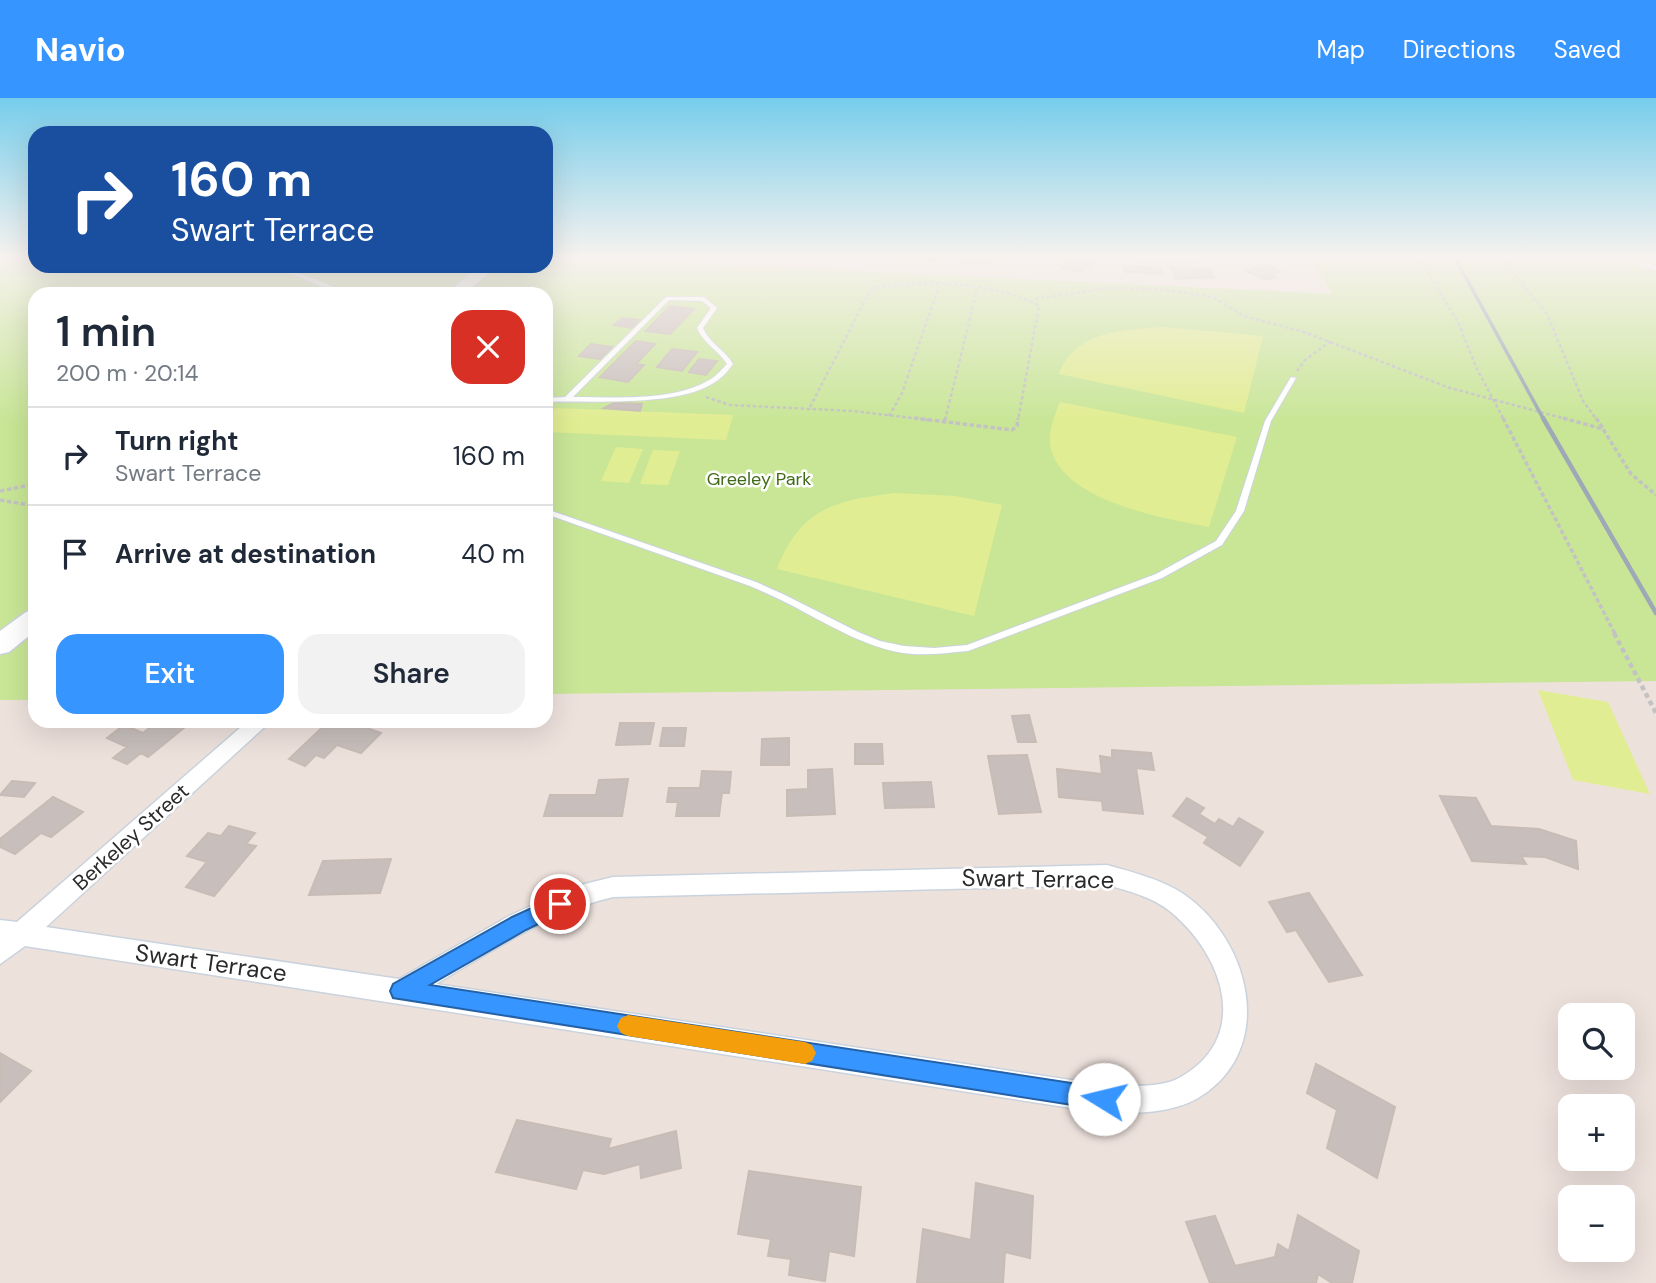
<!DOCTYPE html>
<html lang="en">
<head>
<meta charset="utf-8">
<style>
  body { margin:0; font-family:"DM Sans",sans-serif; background:#f2f2f3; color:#1f2937; height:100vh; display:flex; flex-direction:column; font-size:26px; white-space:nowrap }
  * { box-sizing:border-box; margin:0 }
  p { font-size:23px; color:#747a83 }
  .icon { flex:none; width:38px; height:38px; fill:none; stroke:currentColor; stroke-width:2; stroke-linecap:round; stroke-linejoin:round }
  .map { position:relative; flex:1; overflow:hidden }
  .panel { position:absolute; left:28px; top:189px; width:525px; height:441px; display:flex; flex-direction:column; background:#fff; border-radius:21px; box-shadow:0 7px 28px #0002 }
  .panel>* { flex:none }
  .top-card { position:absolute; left:28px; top:28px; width:525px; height:147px; border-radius:21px; box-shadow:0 7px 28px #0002; background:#1a4fa0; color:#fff; overflow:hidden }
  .fabs { position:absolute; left:1558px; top:905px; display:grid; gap:14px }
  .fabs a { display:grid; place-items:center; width:77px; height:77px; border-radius:14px; background:#fff; box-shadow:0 7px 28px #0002; font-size:35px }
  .pin { position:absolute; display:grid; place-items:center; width:60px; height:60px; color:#fff; margin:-30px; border:4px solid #fff; border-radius:50%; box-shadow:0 2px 7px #0007 }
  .me { position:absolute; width:77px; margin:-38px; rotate:279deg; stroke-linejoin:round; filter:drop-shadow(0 0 5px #0008) }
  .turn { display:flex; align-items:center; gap:24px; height:147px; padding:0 28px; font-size:32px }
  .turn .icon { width:91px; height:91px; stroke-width:2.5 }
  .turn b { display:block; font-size:49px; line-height:60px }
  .round { display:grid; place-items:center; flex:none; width:74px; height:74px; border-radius:21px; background:#f2f2f3 }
  .headline { display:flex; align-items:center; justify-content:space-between; height:119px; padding:0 28px }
  h1 { font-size:42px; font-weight:600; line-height:52px }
  .button { display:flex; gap:14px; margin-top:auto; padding:14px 28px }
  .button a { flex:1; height:80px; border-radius:21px; background:#3795ff; color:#fff; font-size:28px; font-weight:600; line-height:80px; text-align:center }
  .button a+a { background:#f2f2f3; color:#1f2937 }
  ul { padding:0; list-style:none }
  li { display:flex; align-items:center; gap:21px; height:98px; padding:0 28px; border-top:2px solid #e0e1e3 }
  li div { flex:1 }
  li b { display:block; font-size:26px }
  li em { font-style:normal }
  header { display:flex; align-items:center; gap:42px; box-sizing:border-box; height:98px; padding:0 35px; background:#3795ff; color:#fff }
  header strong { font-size:33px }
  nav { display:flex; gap:38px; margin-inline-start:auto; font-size:24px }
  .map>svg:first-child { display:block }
  .green { fill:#c8e696 }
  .pitch { fill:#e1ed92 }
  .building { fill:#c8bfbc; stroke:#c8bcb5; stroke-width:2 }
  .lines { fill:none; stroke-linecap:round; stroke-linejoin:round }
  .service-casing { stroke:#cad3dd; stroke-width:2 }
  .minor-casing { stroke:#cad3dd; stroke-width:3 }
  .secondary-casing { stroke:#cad3dd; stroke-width:3 }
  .path-far2 { stroke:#c3c3c3; stroke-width:2.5; stroke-dasharray:3.5 2.5; stroke-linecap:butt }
  .path-far1 { stroke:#c3c3c3; stroke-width:3.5; stroke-dasharray:4.5 2.5; stroke-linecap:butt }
  .path { stroke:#c3c3c3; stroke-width:4.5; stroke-dasharray:5 3.5; stroke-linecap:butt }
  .service { fill:#fff; fill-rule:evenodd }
  .minor { fill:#fff; fill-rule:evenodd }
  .secondary { fill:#fff; fill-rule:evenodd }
  .rail-far1 { stroke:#9ea8b6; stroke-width:3.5 }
  .rail { stroke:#9ea8b6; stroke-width:4.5 }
  .route { fill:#3795ff; stroke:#2461a6; stroke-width:2 }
  .slow { fill:#f59e0b }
  .labels { text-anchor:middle; stroke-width:5; stroke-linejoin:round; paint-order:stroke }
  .far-park-label { font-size:18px; fill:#406a17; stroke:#fff }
  .street-label { font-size:21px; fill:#2a2a2a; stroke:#fff }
  .near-street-label { font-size:24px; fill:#2a2a2a; stroke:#fff }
</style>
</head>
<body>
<header>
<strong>Navio</strong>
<nav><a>Map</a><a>Directions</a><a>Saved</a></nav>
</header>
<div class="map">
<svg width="1656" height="1185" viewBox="0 0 1656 1185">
  <rect width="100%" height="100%" fill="#ede1dc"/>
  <path class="green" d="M0 158H35V168H546V158L1332 196 1310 158H1656V583L546 596V196H35V602H0Z"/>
  <path class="pitch" d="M1162 229 1263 238 1244 315 1059 276C1075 233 1122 232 1162 229Z
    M1060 304 1237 339 1209 429C1164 420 1065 404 1051 351 1047 335 1054 319 1060 304Z
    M555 310 733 317 726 342 546 334V325Z
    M616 349 643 351 629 385 601 383Z
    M653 352 680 353 668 387 640 386Z
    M896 395 955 398 1002 407 974 518 777 471C800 411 835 402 896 395Z
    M1538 592 1608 604 1650 696 1573 682Z"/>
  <path class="building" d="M905 158H936V163L905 162Z
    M963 158H997L1003 161 970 166 959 161Z
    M1075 158 1095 165 1077 174 1062 169 1071 165 1065 163Z
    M1268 167 1280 173 1269 176 1276 179 1266 182 1246 173Z
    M1124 168 1161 170 1163 176 1125 174Z
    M1171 169 1211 172 1214 179 1176 181Z
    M670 208 694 211 670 236 646 233Z
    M622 220 639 222 632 230 614 227Z
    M636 243 655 246 636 266 644 267 628 284 600 279Z
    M591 246 612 249 600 261 579 258Z
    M672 251 697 254 682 273 657 269Z
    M699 261 717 263 706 277 689 274Z
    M614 305 642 306 640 313 604 310Z
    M1029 617 1036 644H1018L1012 618Z
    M158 623H172L185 629 148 659 141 655 127 666 113 660 127 649 107 640 124 627 143 635Z
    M329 623H347L381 635 361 655 337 647 324 660 316 657 305 668 289 661Z
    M620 625H654L650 646 616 647Z
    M663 630H686L684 648H660Z
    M789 640V667H761L762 641Z
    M855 646H882L883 666H855Z
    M1112 652 1151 655 1154 672 1136 670 1143 716 1103 712 1102 703 1059 699 1057 671 1102 676 1100 658 1112 660Z
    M1027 657 1041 714 999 716 988 658Z
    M832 671 835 716 787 718V692L808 691V672Z
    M702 673 731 674 729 695H722L719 718H676L678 704H667L669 690H700Z
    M628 681 622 718H544L550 697H596L599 682Z
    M12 683 35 685 24 699 0 697Z
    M931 684 934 709 885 710 883 685Z
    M1440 698 1476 700 1491 728 1539 731 1576 743 1578 771 1545 759 1521 758 1526 766 1472 763Z
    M53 699 83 714 51 739 41 735 15 756 0 749V741Z
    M1187 700 1204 710 1199 716 1215 726 1219 721 1233 729 1239 720 1263 734 1240 768 1204 745 1208 739 1173 718Z
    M229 728 255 735 246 746 256 748 214 798 186 789 207 764 187 758 208 735 221 738Z
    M391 761 380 795 309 797 323 763Z
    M1309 795 1362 877 1329 884 1296 832 1287 834 1269 804Z
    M0 955 31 973 0 1004Z
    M1316 966 1395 1009 1377 1080 1327 1050 1337 1012 1307 995Z
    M517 1022 611 1041 608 1051 676 1033 681 1070 641 1080 640 1066 604 1076 583 1072 576 1091 496 1074Z
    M749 1073 861 1089 854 1158 829 1153 825 1183 789 1177 791 1161 768 1158 771 1141 738 1136Z
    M976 1085 1033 1098 1030 1160 1005 1154 1003 1185H917L923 1131 971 1142Z
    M1298 1117 1359 1153 1352 1185H1332L1318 1176 1316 1185H1210L1186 1124 1215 1118 1235 1168 1275 1159 1278 1146 1289 1153Z"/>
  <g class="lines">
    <g class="service-casing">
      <path id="service" d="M1612 158H1618L1656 168V172L1612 159Z
        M157 168H172C169 171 160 171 157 168Z
        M235 168C274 168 313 176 347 196H339L293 176Z
        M666 199H704L717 210 703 230C709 245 725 252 733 266 729 271 724 278 718 282 682 310 592 302 546 304V300L565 299ZM669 202 702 203 711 210 697 230C703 245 718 252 727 266 722 271 717 277 711 281 673 304 616 299 573 299Z
        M1291 279 1296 280 1271 323 1244 413 1222 447 1162 480 968 553C946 555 925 558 903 555 867 549 836 531 804 514 786 504 768 496 750 488L546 416V411L756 484 785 497 858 534 880 543 904 548 934 550 967 547 1156 476 1216 443 1236 413 1265 323Z"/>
    </g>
    <g class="minor-casing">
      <path id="minor" d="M1116 158H1222L1188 164 1121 161Z
        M248 623H271L46 829 399 881 511 817 573 789 613 779 1107 767C1132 774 1160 781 1182 795 1251 841 1278 952 1198 1000 1170 1016 1136 1015 1104 1015L25 848 0 866V822L17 824ZM1107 787C1129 793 1153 799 1171 814 1224 858 1252 940 1179 980 1158 991 1127 987 1104 987L436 886C492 853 549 814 613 799Z"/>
    </g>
    <g class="secondary-casing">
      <path id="secondary" d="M479 168H497L464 196H446Z
        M35 511V533L9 554 0 556V533L26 514Z"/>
    </g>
    <path class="path-far2" d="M1418 158 1459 226 1476 269 1504 322
      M1499 158 1547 216 1583 303 1597 322
      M109 168 149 169
      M1035 201 1106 190 1166 192 1213 199 1244 218 1304 234 1450 290 1570 322
      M1297 273 1305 262 1331 243
      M706 299 730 307 853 313 929 322
      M810 309 871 191C922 181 993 183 1039 208L1018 322
      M889 318 902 295 939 188
      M945 322 977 192"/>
    <path class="path-far1" d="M914 320 1012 332 1017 328 1018 320
      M1503 320 1615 536
      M1563 320 1603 331 1631 376 1656 397
      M1596 320 1603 330
      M944 325 945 320
      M0 393 35 386
      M0 402 35 408"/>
    <path class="path" d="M1614 535 1656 615"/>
    <use href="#service" class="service"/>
    <use href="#minor" class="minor"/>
    <use href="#secondary" class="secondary"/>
    <path class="rail-far1" d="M1454 158 1544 322"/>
    <path class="rail" d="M1543 320 1656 515"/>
  </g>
  <linearGradient id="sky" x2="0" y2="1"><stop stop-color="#76cdeb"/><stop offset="0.49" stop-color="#f7f2ef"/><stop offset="1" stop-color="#f7f2ef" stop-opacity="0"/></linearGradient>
  <rect width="1656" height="324" fill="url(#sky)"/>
  <path class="route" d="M560 797 567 800 570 806 567 812 526 832 430 887 1104 990 1112 993 1115 1001 1112 1009 1104 1012 393 900 390 893 393 886 512 819Z"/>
  <path class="slow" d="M628 917 805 944 812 947 816 955 812 963 805 966 628 938 621 935 617 928 621 920Z"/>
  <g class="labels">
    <g class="far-park-label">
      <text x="759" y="387">Greeley Park</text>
    </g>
    <g class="street-label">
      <text transform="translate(131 739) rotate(-42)" y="7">Berkeley Street</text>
    </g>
    <g class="near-street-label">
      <text transform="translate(1038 781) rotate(1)" y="8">Swart Terrace</text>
      <text transform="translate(211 865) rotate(8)" y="8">Swart Terrace</text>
    </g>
  </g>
</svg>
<div class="fabs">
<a><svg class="icon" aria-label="search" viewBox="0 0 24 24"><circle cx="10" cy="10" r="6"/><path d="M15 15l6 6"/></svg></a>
<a>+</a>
<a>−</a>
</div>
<div class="pin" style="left:560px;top:806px;background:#d93025"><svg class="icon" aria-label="arrive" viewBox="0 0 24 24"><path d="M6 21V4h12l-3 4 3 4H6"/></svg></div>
<svg class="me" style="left:1104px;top:1001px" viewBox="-20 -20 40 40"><circle r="19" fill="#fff"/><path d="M0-13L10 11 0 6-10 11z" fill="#3795ff"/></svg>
<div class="top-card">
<div class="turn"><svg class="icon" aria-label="right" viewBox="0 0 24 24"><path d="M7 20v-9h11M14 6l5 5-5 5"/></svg><div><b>160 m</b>Swart Terrace</div></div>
</div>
<section class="panel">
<div class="headline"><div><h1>1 min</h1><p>200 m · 20:14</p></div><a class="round" style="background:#d93025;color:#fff"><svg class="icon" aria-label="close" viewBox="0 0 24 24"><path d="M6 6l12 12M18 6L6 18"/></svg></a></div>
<ul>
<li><svg class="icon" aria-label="right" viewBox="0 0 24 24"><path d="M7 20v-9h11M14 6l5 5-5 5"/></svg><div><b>Turn right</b><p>Swart Terrace</p></div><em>160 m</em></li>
<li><svg class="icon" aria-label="arrive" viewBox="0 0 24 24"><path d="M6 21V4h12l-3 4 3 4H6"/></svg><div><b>Arrive at destination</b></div><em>40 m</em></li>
</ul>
<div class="button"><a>Exit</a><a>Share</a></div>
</section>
</div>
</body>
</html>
